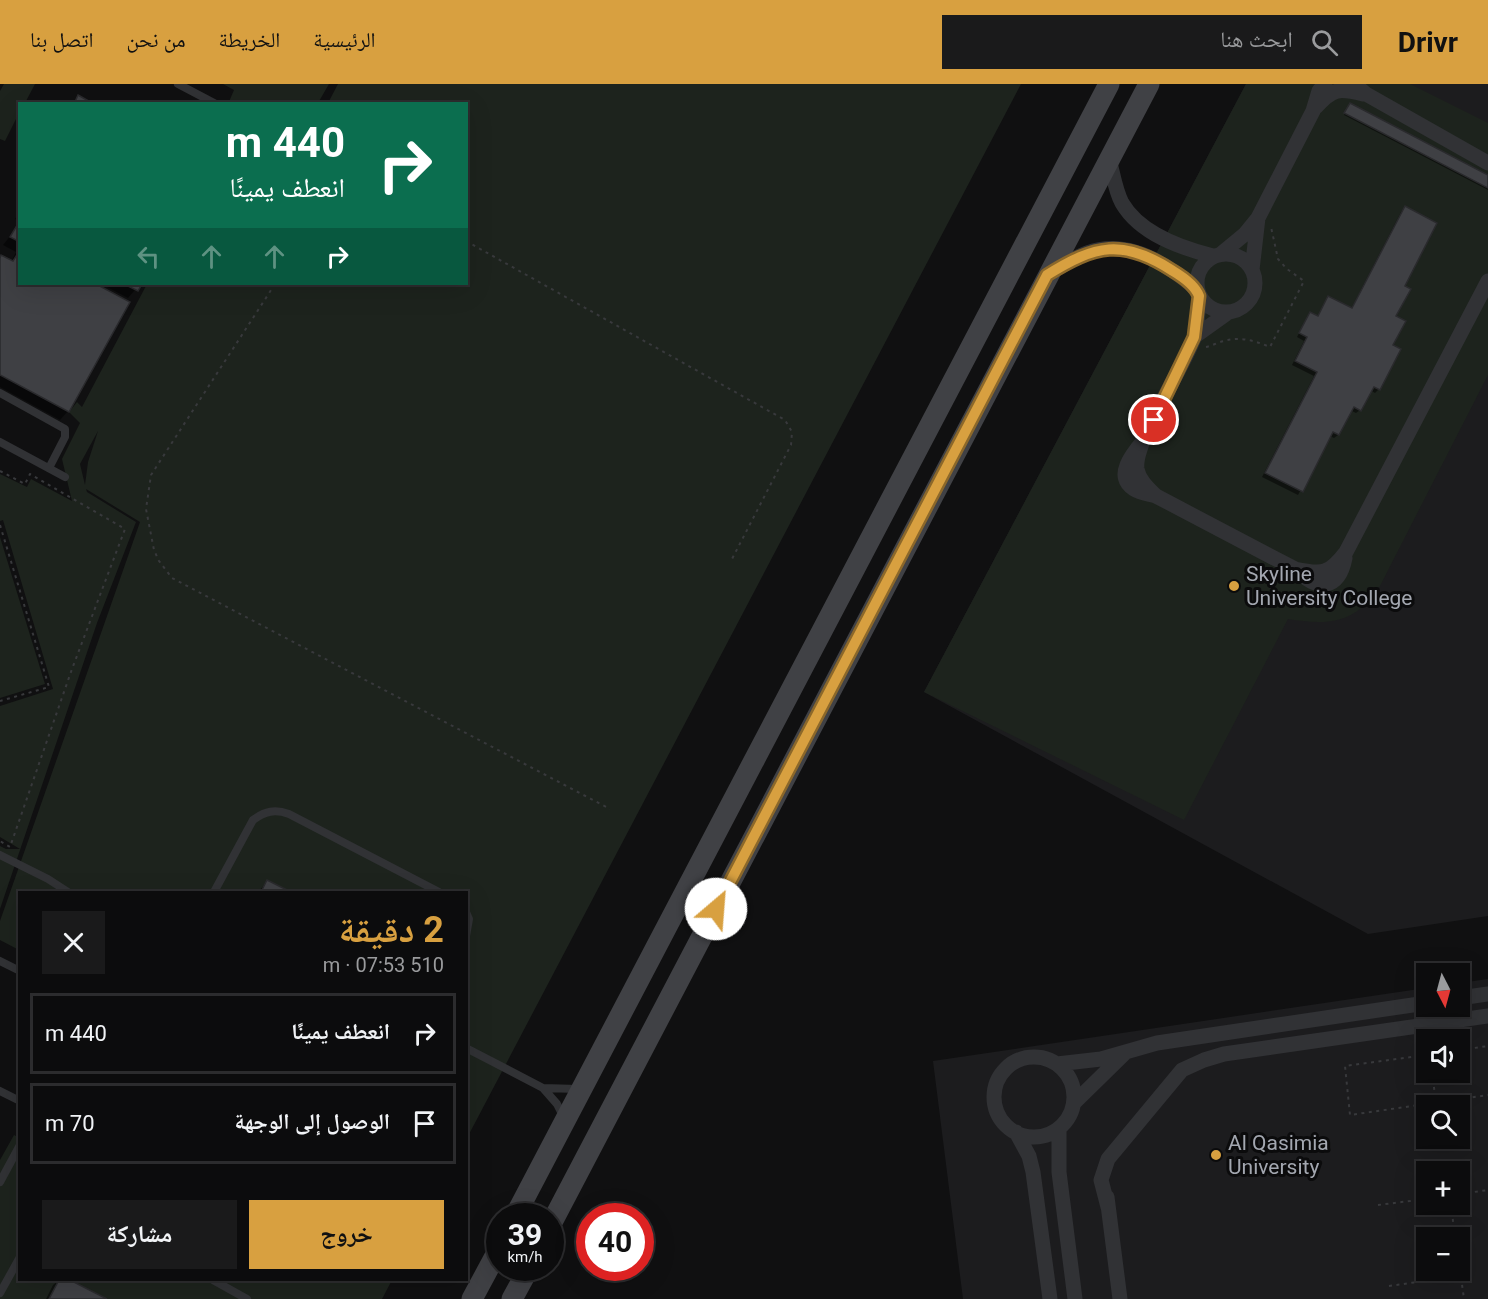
<!DOCTYPE html>
<html lang="ar">
<head>
<meta charset="utf-8">
<style>
  body { margin:0; font-family:Roboto,"Noto Naskh Arabic",sans-serif; background:#1a1a1b; color:#f1f3f6; direction:rtl; height:100vh; display:flex; flex-direction:column; font-size:22px; white-space:nowrap }
  * { box-sizing:border-box; margin:0 }
  p { font-size:20px; color:#9a9b9d }
  .icon { flex:none; width:33px; height:33px; fill:none; stroke:currentColor; stroke-width:2; stroke-linecap:round; stroke-linejoin:round }
  .map { position:relative; flex:1; overflow:hidden; direction:ltr }
  .panel { position:absolute; left:18px; top:807px; width:450px; height:390px; display:flex; flex-direction:column; background:#0c0c0d; border-radius:0px; box-shadow:0 6px 24px #0002,0 0 0 2px #2c2c2e; direction:rtl }
  .panel>* { flex:none }
  .guide { position:absolute; left:18px; top:18px; width:450px; height:183px; border-radius:0px; box-shadow:0 6px 24px #0002,0 0 0 2px #2c2c2e; direction:rtl; background:#0b6e4f; color:#fff; overflow:hidden }
  .needle { width:39px; rotate:174deg }
  .buttons { position:absolute; left:1416px; top:879px; display:grid; gap:12px }
  .buttons a { display:grid; place-items:center; width:54px; height:54px; border-radius:0px; background:#0c0c0d; box-shadow:0 6px 24px #0002,0 0 0 2px #2c2c2e; font-size:30px }
  .speed { position:absolute; left:486px; top:1119px; display:flex; gap:12px; font-size:30px; font-weight:700; text-align:center }
  .speed>* { display:grid; place-content:center; width:78px; height:78px; border-radius:50%; background:#0c0c0d; box-shadow:0 6px 24px #0002,0 0 0 2px #2c2c2e; line-height:1 }
  .speed small { font-size:15px; font-weight:400 }
  .speed .limit { border:9px solid #d22; background:#fff; color:#111 }
  .pin { position:absolute; display:grid; place-items:center; width:51px; height:51px; color:#fff; margin:-26px; border:3px solid #fff; border-radius:50%; box-shadow:0 2px 6px #0007 }
  .me { position:absolute; width:66px; margin:-33px; rotate:27deg; stroke-linejoin:round; filter:drop-shadow(0 0 4px #0008) }
  .turn { display:flex; align-items:center; gap:21px; height:126px; padding:0 24px; font-size:27px }
  .turn .icon { width:78px; height:78px; stroke-width:2.5 }
  .turn b { display:block; font-size:42px; line-height:51px }
  .lanes { display:flex; align-items:center; height:57px; padding:0 24px; background:#0003; justify-content:center; gap:30px; direction:ltr }
  .lanes .off { opacity:.35 }
  .round { display:grid; place-items:center; flex:none; width:63px; height:63px; border-radius:0px; background:#1a1a1b }
  .head { display:flex; align-items:center; justify-content:space-between; height:102px; padding:0 24px }
  h1 { font-size:36px; font-weight:700; line-height:45px; color:#d8a040 }
  .primary-button { display:flex; gap:12px; margin-top:auto; padding:12px 24px }
  .primary-button a { flex:1; height:69px; border-radius:0px; background:#d8a040; color:#111; font-size:24px; font-weight:700; line-height:69px; text-align:center }
  .primary-button a+a { background:#1a1a1b; color:#f1f3f6 }
  ul { padding:0; list-style:none }
  li { display:flex; align-items:center; gap:18px; height:81px; margin:0 12px 9px; padding:0 12px; border:3px solid #2c2c2e; border-radius:0px }
  li div { flex:1 }
  li b { display:block; font-size:22px }
  li em { font-style:normal }
  header { display:flex; align-items:center; gap:36px; box-sizing:border-box; height:84px; padding:0 30px; background:#d8a040; color:#111 }
  header strong { font-size:28px }
  nav { display:flex; gap:33px; margin-inline-start:auto; font-size:21px }
  .search { width:420px; height:54px; background:#1a1a1b; display:flex; align-items:center; gap:15px; box-sizing:border-box; padding:0 21px; border-radius:0px; color:#9a9b9d; font-size:22px }
  .map>svg:first-child { display:block }
  .built { fill:#1c1c1e; fill-rule:evenodd }
  .green { fill:#1d231d; fill-rule:evenodd }
  .shadow { fill:#0007 }
  .building { fill:#3f4044; stroke:#2a2a2d; stroke-width:1.5 }
  .lines { fill:none; stroke-linecap:round; stroke-linejoin:round }
  .path { stroke:#38393c; stroke-width:2; stroke-dasharray:3 4.5; stroke-linecap:butt }
  .lane { stroke:#313235; stroke-width:8 }
  .street { stroke:#313235; stroke-width:15 }
  .secondary { stroke:#404145; stroke-width:21 }
  .route-casing { stroke:#8c682a; stroke-width:15 }
  .route { stroke:#d8a040; stroke-width:10 }
  .poi-dot { fill:#d8a040; stroke:#0b0b0c; stroke-width:2 }
  .labels { text-anchor:middle; stroke-width:6; stroke-linejoin:round; paint-order:stroke }
  .poi-label { font-size:21px; fill:#a3a7b0; stroke:#0b0b0c; text-anchor:start }
</style>
</head>
<body>
<header>
<strong>Drivr</strong>
<div class="search"><svg class="icon" aria-label="search" viewBox="0 0 24 24"><circle cx="10" cy="10" r="6"/><path d="M15 15l6 6"/></svg>ابحث هنا</div>
<nav><a>الرئيسية</a><a>الخريطة</a><a>من نحن</a><a>اتصل بنا</a></nav>
</header>
<div class="map">
<svg width="1488" height="1215" viewBox="0 0 1488 1215">
  <rect width="100%" height="100%" fill="#101011"/>
  <path class="built" d="M1246 0H1488V832L1368 850 924 608Z
    M1488 895V1215H963L933 977 1426 904V922H1460V899ZM1426 956H1460V988H1426ZM1426 1022H1460V1054H1426ZM1426 1088H1460V1120H1426ZM1426 1154H1460V1186H1426Z"/>
  <path class="green" d="M4 0H35L25 19 20 20 19 29 5 57 0 55V7Z
    M223 0H329L318 19 228 20 234 6Z
    M338 0H1021L467 1054 466 808H20L19 866 0 856V837L140 438 86 405 87 408 136 438 97 539 0 825V762L6 765H20L0 753V622L53 605 3 436 0 437V390L27 403 31 395 72 417 62 375 80 339 69 328 77 318 82 323 147 200H466V20L328 19ZM98 347 88 378 85 401 80 380Z
    M1246 0H1410L1488 39V291L1380 502C1374 509 1368 518 1361 524 1340 542 1313 539 1288 535L1184 736 924 608Z
    M0 453 45 600 0 614Z
    M14 1051 20 1054V1196H392L382 1215H0V1076Z"/>
  <path class="shadow" d="M1349 22 1488 92V106L1344 31Z
    M1405 124 1403 203 1394 233 1391 262 1379 305 1375 309 1370 306 1360 326 1356 329 1350 326 1338 351 1334 354 1330 352 1298 411 1262 393 1314 292 1292 281 1304 257 1297 253 1307 234 1310 230 1317 234 1329 214 1351 225 1401 128Z
    M20 128V137L15 135Z
    M16 145 20 146V200H93L128 218 68 327 60 336 0 303V175L11 178 16 168 3 161Z
    M101 200H140L128 214Z
    M267 798 287 808H258Z
    M59 1196H66L104 1215H46L53 1201Z"/>
  <path class="building" d="M78 11 94 20H74Z
    M1350 19 1488 91V104L1344 29Z
    M1405 122 1437 139 1405 202 1411 205 1396 232 1406 237 1393 261 1401 265 1380 306 1374 303 1361 327 1354 323 1339 351 1333 348 1303 408 1265 389 1317 288 1295 277 1307 253 1299 249 1310 228 1318 232 1328 212 1352 224Z
    M16 143 20 145V158L10 153Z
    M20 166V200H96L130 218 69 328 0 291V174L1 171 13 177Z
    M124 200H142L138 207Z
    M267 796 291 808H261Z
    M59 1196H70L107 1215H49Z"/>
  <g class="lines">
    <path class="path" d="M466 157 785 336 792 348 791 361 732 475
      M275 200 151 391 146 425 154 466 159 477 172 494 610 725
      M1206 263C1212 262 1218 258 1224 257 1241 252 1255 257 1270 263L1304 197 1287 185 1278 175 1271 143
      M0 387 25 400 30 390 125 445 72 585 10 763 0 757
      M0 441 49 603 0 617
      M1460 966 1488 962
      M1426 971 1345 982 1350 1031 1488 1011
      M1432 988 1436 1019
      M1460 1110 1488 1106
      M1451 1120 1455 1154
      M1378 1121 1426 1115
      M1460 1186 1464 1215
      M1389 1202 1460 1192"/>
    <path class="lane" d="M178 0 216 20
      M0 309 65 345V353L49 384
      M0 358 65 393
      M0 771 48 795 68 808
      M214 808 253 736C265 727 275 725 289 730L439 808
      M466 828 469 835 466 852
      M0 877 20 887
      M466 964 543 1004 557 1020 563 1032
      M543 1004 578 1005
      M0 1007 20 1017
      M0 1098 20 1061
      M213 1196 247 1215
      M0 1209 20 1173"/>
    <path class="street" d="M1354 0 1366 10 1488 79
      M1316 23C1333 4 1339 4 1363 10
      M1109 75C1113 89 1115 106 1122 119 1140 150 1181 164 1213 172
      M1222 169 1245 150 1258 134 1313 27 1319 7 1325 0
      M1197 199a29 29 0 1 1 58 0a29 29 0 1 1-58 0Z
      M1252 186 1258 134
      M1050 189C1062 182 1074 174 1087 169 1128 154 1168 180 1197 206
      M1194 253 1229 228
      M1144 356C1134 368 1113 392 1134 405 1140 409 1149 410 1156 412L1295 485C1323 491 1329 490 1346 468L1488 197
      M1156 412C1148 404 1139 396 1137 385 1133 359 1184 283 1194 254 1198 241 1198 226 1199 212
      M1297 486C1318 508 1339 505 1345 474
      M1460 914 1488 910
      M994 1013a40 40 0 1 1 80 0a40 40 0 1 1-80 0Z
      M1057 980 1101 975 1157 959 1426 919
      M1074 1019 1124 970
      M1059 1044V1088L1075 1215
      M1016 1048 1029 1072 1033 1088 1050 1215
      M1107 1113 1120 1215
      M1108 1123 1101 1096 1108 1075 1182 986 1204 976 1224 970 1488 932"/>
    <path class="secondary" d="M515 1132 1109 0
      M550 1142 1149 0
      M472 1215 500 1163
      M512 1215 529 1184"/>
  </g>
  <g class="lines">
    <g class="route-casing">
      <path id="route" d="M716 825 1047 191C1095 161 1123 154 1173 187 1183 193 1195 201 1199 212L1194 253 1154 336"/>
    </g>
    <use href="#route" class="route"/>
  </g>
  <g class="poi-dot">
    <circle cx="1234" cy="502" r="6"/>
    <circle cx="1216" cy="1071" r="6"/>
  </g>
  <g class="labels">
    <g class="poi-label">
      <text x="1246" y="497">Skyline<tspan x="1246" dy="24">University College</tspan></text>
      <text x="1228" y="1066">Al Qasimia<tspan x="1228" dy="24">University</tspan></text>
    </g>
  </g>
</svg>
<div class="buttons">
<a><svg class="needle" viewBox="-14 -14 28 28"><path d="M0-13l5 13h-10z" fill="#e53935"/><path d="M0 13l5-13h-10z" fill="#9a9b9d"/></svg></a>
<a><svg class="icon" aria-label="sound" viewBox="0 0 24 24"><path d="M4 9h4l5-4v14l-5-4H4zM17 9q2 3 0 6"/></svg></a>
<a><svg class="icon" aria-label="search" viewBox="0 0 24 24"><circle cx="10" cy="10" r="6"/><path d="M15 15l6 6"/></svg></a>
<a>+</a>
<a>−</a>
</div>
<div class="speed"><div>39<small>km/h</small></div><div class="limit">40</div></div>
<div class="pin" style="left:1154px;top:336px;background:#d93025"><svg class="icon" aria-label="arrive" viewBox="0 0 24 24"><path d="M6 21V4h12l-3 4 3 4H6"/></svg></div>
<svg class="me" style="left:716px;top:825px" viewBox="-20 -20 40 40"><circle r="19" fill="#fff"/><path d="M0-13L10 11 0 6-10 11z" fill="#d8a040"/></svg>
<div class="guide">
<div class="turn"><svg class="icon" aria-label="right" viewBox="0 0 24 24"><path d="M7 20v-9h11M14 6l5 5-5 5"/></svg><div><b>440 m</b>انعطف يمينًا</div></div>
<div class="lanes"><svg class="icon off" aria-label="left" viewBox="0 0 24 24"><path d="M17 20v-9H6M10 6l-5 5 5 5"/></svg><svg class="icon off" aria-label="ahead" viewBox="0 0 24 24"><path d="M12 20V5M6 11l6-6 6 6"/></svg><svg class="icon off" aria-label="ahead" viewBox="0 0 24 24"><path d="M12 20V5M6 11l6-6 6 6"/></svg><svg class="icon" aria-label="right" viewBox="0 0 24 24"><path d="M7 20v-9h11M14 6l5 5-5 5"/></svg></div>
</div>
<section class="panel">
<div class="head"><div><h1>2 دقيقة</h1><p>510 m · 07:53</p></div><a class="round"><svg class="icon" aria-label="close" viewBox="0 0 24 24"><path d="M6 6l12 12M18 6L6 18"/></svg></a></div>
<ul>
<li><svg class="icon" aria-label="right" viewBox="0 0 24 24"><path d="M7 20v-9h11M14 6l5 5-5 5"/></svg><div><b>انعطف يمينًا</b></div><em>440 m</em></li>
<li><svg class="icon" aria-label="arrive" viewBox="0 0 24 24"><path d="M6 21V4h12l-3 4 3 4H6"/></svg><div><b>الوصول إلى الوجهة</b></div><em>70 m</em></li>
</ul>
<div class="primary-button"><a>خروج</a><a>مشاركة</a></div>
</section>
</div>
</body>
</html>
